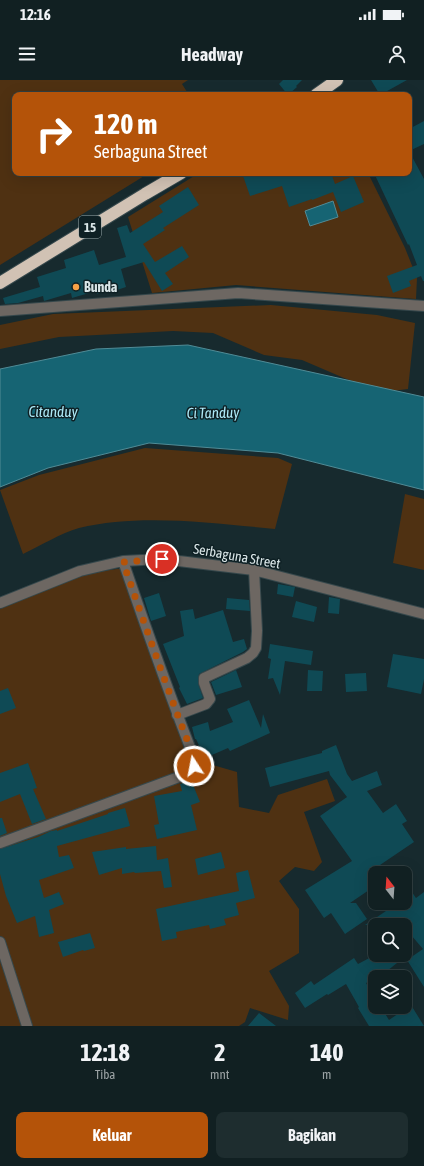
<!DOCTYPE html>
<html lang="id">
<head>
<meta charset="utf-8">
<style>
  body { margin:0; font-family:"Asap Condensed",sans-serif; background:#1e2d2f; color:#f1f3f6; height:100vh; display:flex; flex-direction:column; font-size:15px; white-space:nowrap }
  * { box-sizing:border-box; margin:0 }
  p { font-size:13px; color:#9ca3a5 }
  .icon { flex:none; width:22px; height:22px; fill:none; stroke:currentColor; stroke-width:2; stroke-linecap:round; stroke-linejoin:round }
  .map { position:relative; height:946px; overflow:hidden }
  .drawer { display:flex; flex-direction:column; background:#112022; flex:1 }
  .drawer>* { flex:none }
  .guide { position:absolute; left:12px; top:12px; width:400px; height:84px; border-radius:8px; box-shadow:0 4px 16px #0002,0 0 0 1px #303e40; background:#b45309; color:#fff; overflow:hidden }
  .needle { width:26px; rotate:343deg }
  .controls { position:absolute; left:368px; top:786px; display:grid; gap:8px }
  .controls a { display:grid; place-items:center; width:44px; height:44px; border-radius:8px; background:#112022; box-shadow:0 4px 16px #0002,0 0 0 1px #303e40; font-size:20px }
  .pin { position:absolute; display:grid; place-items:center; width:34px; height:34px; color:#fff; margin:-17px; border:2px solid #fff; border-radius:50%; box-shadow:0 1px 4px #0007 }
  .me { position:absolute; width:44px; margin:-22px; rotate:349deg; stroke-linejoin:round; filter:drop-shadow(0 0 3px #0008) }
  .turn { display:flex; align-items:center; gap:14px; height:84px; padding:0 16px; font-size:18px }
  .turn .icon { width:52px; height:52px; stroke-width:2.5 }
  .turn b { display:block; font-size:28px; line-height:34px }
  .eta { display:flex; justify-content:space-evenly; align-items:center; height:68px; text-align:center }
  .eta b { font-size:24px; font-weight:700; line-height:28px }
  .button { display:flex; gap:8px; margin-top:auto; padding:8px 16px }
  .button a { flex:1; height:46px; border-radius:8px; background:#b45309; color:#fff; font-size:16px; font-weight:700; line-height:46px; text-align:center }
  .button a+a { background:#1e2d2f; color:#f1f3f6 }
  .status { display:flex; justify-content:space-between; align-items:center; height:28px; padding:0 20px; background:#112022; direction:ltr }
  .status svg { height:11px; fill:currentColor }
  header { display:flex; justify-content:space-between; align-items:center; height:52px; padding:0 16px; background:#112022; font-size:18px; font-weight:700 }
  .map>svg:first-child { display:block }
  .green { fill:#4f3112 }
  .water { fill:#166473; stroke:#508b96 }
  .building { fill:#0f4a55 }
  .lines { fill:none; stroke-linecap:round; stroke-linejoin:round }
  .street-casing { stroke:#36484c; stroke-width:12 }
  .highway-casing { stroke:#36484c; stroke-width:14 }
  .street { stroke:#6d6762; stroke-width:10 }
  .highway { stroke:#d1c2b4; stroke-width:12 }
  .route { stroke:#b45309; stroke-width:7; stroke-dasharray:0 12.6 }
  .poi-dot { fill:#f6a247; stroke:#0e2024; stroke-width:1.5 }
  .labels { text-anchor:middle; stroke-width:3; stroke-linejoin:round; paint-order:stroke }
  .shield { fill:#0e2024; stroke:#9caaac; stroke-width:1 }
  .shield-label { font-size:13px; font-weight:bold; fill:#d9e5e7 }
  .poi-label { font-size:14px; font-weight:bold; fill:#d9e5e7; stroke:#0e2024; text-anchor:start }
  .street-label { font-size:14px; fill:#d9e5e7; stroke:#0e2024 }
  .water-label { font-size:15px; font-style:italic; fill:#ade9f7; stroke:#0e2024 }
</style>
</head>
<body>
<div class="status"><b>12:16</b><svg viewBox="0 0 49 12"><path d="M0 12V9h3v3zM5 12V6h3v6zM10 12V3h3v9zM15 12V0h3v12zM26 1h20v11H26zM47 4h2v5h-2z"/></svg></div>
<header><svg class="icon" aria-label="menu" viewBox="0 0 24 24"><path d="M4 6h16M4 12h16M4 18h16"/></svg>Headway<svg class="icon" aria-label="person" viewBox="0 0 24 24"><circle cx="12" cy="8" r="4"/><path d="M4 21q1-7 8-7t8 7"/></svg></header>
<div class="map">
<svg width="424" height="946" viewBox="0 0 424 946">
  <rect width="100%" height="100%" fill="#172a2e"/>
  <path class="green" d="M0 0H188L182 4 189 15H15V93H149L0 185Z
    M199 93H368L405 168 417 198 416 219 236 205 152 213 128 137Z
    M271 225 377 235 415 243 408 309 383 312 344 298 302 280 264 275 213 253 173 251 59 257 0 269V245L53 234Z
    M145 368 278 378 292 384 275 449C213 443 139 433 79 448 61 453 40 466 23 474L0 410 39 395Z
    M405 414 424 419V490L393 483Z
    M124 488 181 649 185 677 237 692 239 727 269 733 278 715 327 699 335 721 304 732 322 782 314 791 295 787 279 801 299 829V873L269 891 289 926 288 940 250 928 245 942 239 946H0V529L81 494Z"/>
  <path class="water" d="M333 121 338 137 310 146 305 131Z
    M188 265 424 317V410L278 373 149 363 48 388 0 407V289L96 269Z"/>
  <path class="building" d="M283 0H302L296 6 297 7 288 15 279 4Z
    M371 0H407L380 15Z
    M424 41V64L409 71 424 99V201H423L421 196 409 201 411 206 393 213 387 196 417 185 409 164 408 165 374 93H409V49Z
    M242 93H331L335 104 353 96 364 122 341 132 333 112 312 120V119L289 127 282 106 250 116Z
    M188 107 199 125 163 148 165 150 143 164 155 182 182 166 189 177 165 193 173 204 162 211 144 182 121 189 126 207 114 211V208L97 214 96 211 72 218 71 213 44 221 43 216 18 223 5 224 3 218 40 207 37 197 66 188 64 180 94 170 99 185 126 177 117 148 127 145 130 153 163 132 159 126Z
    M278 504 295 507 293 517 277 514Z
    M159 513 166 536 151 541 144 518Z
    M329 517 340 519 339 534 328 533Z
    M227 518 249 520 250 531 226 529Z
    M296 521 317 527 314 542 292 537Z
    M193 529 195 539 223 530 233 562 244 559 247 569 243 572 199 594 198 603 203 618 187 624 179 608 180 607 163 564 184 556 180 531Z
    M270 564 313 571 311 585 285 581 280 615 273 598 268 599 271 579 268 578Z
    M393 574 424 579V599L421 614 387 607Z
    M236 590 242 607 216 615 211 602Z
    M308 590 323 591 322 611H307Z
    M366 593 367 611 346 612 345 594Z
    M8 608 16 628 0 634V611Z
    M249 620 261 648 263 634 270 653 230 671 228 668 205 678 196 659H195L192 647 208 642 210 651 233 642 227 629Z
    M336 665 347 694 352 701 377 691 382 705 367 711 383 733 396 724 407 741 402 744 414 762 380 785 384 790 380 793H375V796L368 802 372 808 350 823H356L367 839 345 854 331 833 324 838 305 810 352 781 320 736 347 717 330 695 329 691 270 707 265 688 322 673V671Z
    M28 683 37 708 33 709 46 739 32 744 20 714 0 722V693Z
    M191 700 200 722 191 725 197 750 157 759 154 745 159 744 154 716 182 711 180 704Z
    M125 728 130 746 57 766 59 777 69 775 74 788 39 800 44 818 59 812 64 824 49 830 54 853 39 857 35 836 17 843 6 816 0 794V769L38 757 51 751 57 750V751L108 734V733Z
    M0 738H2L7 753 0 756Z
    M156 766 157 780 168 778 172 807 164 808 161 791 135 793 134 792 122 794V788L99 795 92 772 126 767V769Z
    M221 772 225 788 198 795 195 779Z
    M248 790 255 818 236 823 239 835 224 839 226 845 210 849 209 845 176 852 177 858 162 861 156 829 239 811 236 793Z
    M405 802 416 818 424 812V907L407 880 423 869 405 848V845H365L398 823H405Z
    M90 853 95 868 84 871 83 870 63 877 58 862Z
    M375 875H407L387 891V892L378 897H375V899L366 903 375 918V927H381L389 940 411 925 424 946H369L358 928 359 927 346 904 328 915 327 914 305 928 295 913 311 901 314 905 354 878 358 884Z
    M259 933 276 946H248Z"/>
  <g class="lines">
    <g class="street-casing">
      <path id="street" d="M0 231 238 213 424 226
        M0 523 80 491 123 481 162 479 254 490 424 534
        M177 635 206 624 210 619 204 603V598L247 578 253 573 256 568 257 551 254 490
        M0 763 187 694 194 686 195 680C169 614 146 548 123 481
        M0 862 27 946"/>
    </g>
    <g class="highway-casing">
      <path id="highway" d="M316 15 337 0
        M0 203 145 114 181 93"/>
    </g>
    <use href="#street" class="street"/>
    <use href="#highway" class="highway"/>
  </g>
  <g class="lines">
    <path class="route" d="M162 479 123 482C146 548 169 614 195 680L194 686"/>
  </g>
  <circle class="poi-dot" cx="76" cy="207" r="4"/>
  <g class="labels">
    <rect class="shield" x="79" y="136" width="22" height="22" rx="3"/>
    <g class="shield-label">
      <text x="90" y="152">15</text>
    </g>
    <g class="poi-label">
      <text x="84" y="212">Bunda</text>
    </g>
    <g class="street-label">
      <text transform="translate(237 476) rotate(10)" y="5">Serbaguna Street</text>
    </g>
    <g class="water-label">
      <text x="53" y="337">Citanduy</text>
      <text transform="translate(213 333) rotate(-1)" y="5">Ci Tanduy</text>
    </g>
  </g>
</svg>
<div class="controls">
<a><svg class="needle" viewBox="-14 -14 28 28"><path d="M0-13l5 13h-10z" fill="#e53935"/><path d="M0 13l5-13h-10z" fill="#9ca3a5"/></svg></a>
<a><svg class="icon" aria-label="search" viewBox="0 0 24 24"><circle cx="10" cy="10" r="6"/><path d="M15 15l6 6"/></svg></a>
<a><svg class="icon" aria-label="layers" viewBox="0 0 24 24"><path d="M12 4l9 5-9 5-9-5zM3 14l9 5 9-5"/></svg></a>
</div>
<div class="pin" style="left:162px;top:479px;background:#d93025"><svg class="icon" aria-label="arrive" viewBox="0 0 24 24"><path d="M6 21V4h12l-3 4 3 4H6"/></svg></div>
<svg class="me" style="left:194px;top:686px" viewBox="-20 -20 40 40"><circle r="17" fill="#b45309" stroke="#fff" stroke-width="3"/><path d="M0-11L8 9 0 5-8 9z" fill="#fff"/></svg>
<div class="guide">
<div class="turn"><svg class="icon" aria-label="right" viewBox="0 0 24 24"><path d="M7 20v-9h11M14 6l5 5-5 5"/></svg><div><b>120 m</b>Serbaguna Street</div></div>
</div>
</div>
<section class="drawer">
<div class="eta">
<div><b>12:18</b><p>Tiba</p></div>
<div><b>2</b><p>mnt</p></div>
<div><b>140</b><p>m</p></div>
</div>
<div class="button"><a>Keluar</a><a>Bagikan</a></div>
</section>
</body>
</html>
